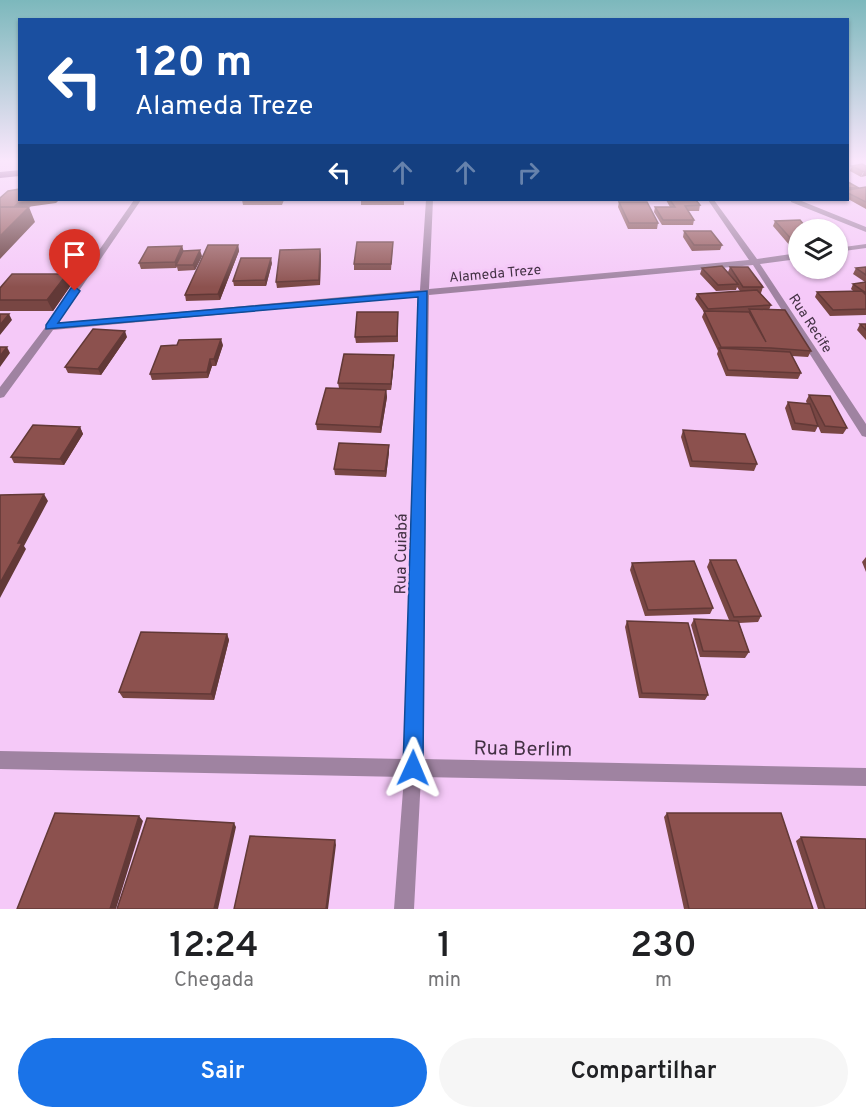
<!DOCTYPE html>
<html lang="pt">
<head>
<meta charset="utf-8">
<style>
  body { margin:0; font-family:Overpass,sans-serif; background:#f6f6f6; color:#202124; height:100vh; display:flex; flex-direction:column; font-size:22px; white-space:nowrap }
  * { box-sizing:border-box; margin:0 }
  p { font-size:20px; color:#757577 }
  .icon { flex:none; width:33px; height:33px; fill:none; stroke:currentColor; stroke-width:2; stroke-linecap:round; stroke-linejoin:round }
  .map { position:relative; height:909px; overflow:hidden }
  .panel { display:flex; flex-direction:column; background:#fff; flex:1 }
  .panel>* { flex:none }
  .top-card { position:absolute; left:18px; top:18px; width:831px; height:183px; border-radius:0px; box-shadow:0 2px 4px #0004; background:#1a4fa0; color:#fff; overflow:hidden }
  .tools { position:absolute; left:788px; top:219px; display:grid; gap:12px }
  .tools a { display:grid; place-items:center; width:60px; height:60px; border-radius:50%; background:#fff; box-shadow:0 2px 4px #0004; font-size:30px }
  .pin { position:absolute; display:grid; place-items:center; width:51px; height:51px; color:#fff; margin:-62px -26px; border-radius:50% 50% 50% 0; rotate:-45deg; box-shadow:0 0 6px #0007 }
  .pin .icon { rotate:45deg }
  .me { position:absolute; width:66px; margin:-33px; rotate:1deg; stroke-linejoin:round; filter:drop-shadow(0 0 4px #0008) }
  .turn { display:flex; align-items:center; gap:21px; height:126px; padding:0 18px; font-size:27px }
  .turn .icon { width:78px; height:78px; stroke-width:2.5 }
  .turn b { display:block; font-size:42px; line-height:51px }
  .lanes { display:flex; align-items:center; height:57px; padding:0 18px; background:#0003; justify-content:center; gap:30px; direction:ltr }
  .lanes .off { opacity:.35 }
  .eta { display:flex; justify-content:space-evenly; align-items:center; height:102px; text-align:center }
  .eta b { font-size:36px; font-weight:600; line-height:42px }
  .cta { display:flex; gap:12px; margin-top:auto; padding:12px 18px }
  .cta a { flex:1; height:69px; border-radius:36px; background:#1a73e8; color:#fff; font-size:24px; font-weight:600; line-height:69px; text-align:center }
  .cta a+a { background:#f6f6f6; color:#202124 }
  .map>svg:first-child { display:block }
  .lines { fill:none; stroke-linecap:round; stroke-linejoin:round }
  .street { fill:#9f83a1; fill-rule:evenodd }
  .highway { fill:#581e5e; fill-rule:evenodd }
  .wall { fill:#784643 }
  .shaded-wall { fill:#623937 }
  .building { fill:#8c514e; stroke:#623937; stroke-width:1.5 }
  .route { fill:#1a73e8; stroke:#114b97; stroke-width:1.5 }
  .labels { text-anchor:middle; stroke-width:6; stroke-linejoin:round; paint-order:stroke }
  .far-street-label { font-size:14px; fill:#433144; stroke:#f5c9f8 }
  .street-label { font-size:16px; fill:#433144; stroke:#f5c9f8 }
  .near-street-label { font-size:20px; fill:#433144; stroke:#f5c9f8 }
</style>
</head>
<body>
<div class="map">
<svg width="866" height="909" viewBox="0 0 866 909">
  <rect width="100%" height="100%" fill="#f5c9f8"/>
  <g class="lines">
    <path class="street" d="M134 200H141L57 323 420 290 426 200H433L429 289 749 260 708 200H714L757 259 798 253V259L760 264 866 424V437L862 436 753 265 429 295 422 759 866 768V786L421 777 414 909H394L404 777 0 769V751L404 759 419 296 53 330 4 397 0 398V387L47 325Z
      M791 200H799L866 227V232L791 202Z
      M866 244V248L837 252V248Z"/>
    <path class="highway" d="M20 170V176L0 178V172Z"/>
  </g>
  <path class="wall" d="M852 166H866L861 177 850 171Z
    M848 182 857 187 856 189 866 187V209L848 199Z
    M242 200H284L282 205H243Z
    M361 200H404V205H361Z
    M666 200H696L700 205 699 211H688L694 220 693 225H662L654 212 655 207H670Z
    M619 202 658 223 657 229H628L618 207Z
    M775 221 798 230V247H791L773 226Z
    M684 231 722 245 720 250 692 251 683 237Z
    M393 242 391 270H354V264Z
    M238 245 239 251 220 300 186 301 185 295Z
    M182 246 183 251 202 256 195 270 178 271 177 267 176 268 141 269 139 263Z
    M321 254 320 285 277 288 276 282Z
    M272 263 266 286H234L233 281Z
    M730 267 763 287 761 293H760L771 305 769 310 811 351 808 357 792 356 801 373 798 379 726 376 717 354 718 351 702 317 704 312 695 299 697 294 740 291 737 287 736 290 716 291 700 274 702 268 728 272Z
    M866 267V315L830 316 815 297 817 292 853 291 851 289 853 284 865 282 853 274 856 268Z
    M67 274 71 285 53 311H0V288Z
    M398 318V342L356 343 355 337Z
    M860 324H866V340L857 330Z
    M127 337 101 375 68 373 65 367Z
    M223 345 216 366H212L208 378 152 380 150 374Z
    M394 361 391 390H378H386L387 397 381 433 317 430 316 424 339 388 338 383Z
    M809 395 847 428 843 434 821 433 818 426 815 432 792 430 785 408 788 402 807 404 806 401Z
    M80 427 83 434 64 465 14 463 11 457Z
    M683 430 757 464 754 471 690 467 681 437Z
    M389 445V452L386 477 335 475 334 469Z
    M866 557V572L862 562Z
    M710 560 761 616 758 622 739 623 749 652 745 658 700 657 691 625 694 619 729 620 707 567Z
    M632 563 713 608 710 614 645 616 630 570Z
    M627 621 708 695 705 700 639 698 625 627Z
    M227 634 229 640 214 700 123 698 119 692Z
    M667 813 813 909H684L664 817Z
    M801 837 866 909H818L796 841Z"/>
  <path class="shaded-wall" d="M866 171V176L861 177 864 172Z
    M42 200H59L56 203 20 208 0 218 18 203Z
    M29 207 35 222 0 259V236Z
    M238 245 239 251 220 300 218 294Z
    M182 246 184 252 176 265V268L175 262Z
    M320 249 321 254 320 285 319 280Z
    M200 250 202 256 195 270 193 265Z
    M271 258 272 263 266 286 265 280Z
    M67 274 71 285 53 311 47 300Z
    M9 314 12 320 0 335V325Z
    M125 331 127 337 101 375 98 369Z
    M221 339 223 345 216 366 214 359Z
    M7 347 10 353 0 367V356Z
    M394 355V361L391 390V384Z
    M210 359 212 366 208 378 207 372Z
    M386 390 387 397 381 433 380 427Z
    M80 427 83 434 64 465 60 459Z
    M389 445V452L386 477 385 471Z
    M44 494 48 501 24 546 26 549 0 598V583L18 543Z
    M227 634 229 640 214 700 211 694Z
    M139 816 143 821 116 909H110Z
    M234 823 236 827 218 909H214Z
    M335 840 336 845 328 909H326Z"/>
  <path class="building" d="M862 164 866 166V171L864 172 852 166Z
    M848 182 857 187 848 188Z
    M866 187V202L848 193V190Z
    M20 189V200H42L18 203 14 207H0V198L8 191Z
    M670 200H696L700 205 685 206 694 220H663L655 207H675Z
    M619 202H647L658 223H629Z
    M0 207H29L0 236Z
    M800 220 808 230H798V241H793L775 221Z
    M684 231H711L722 245H694Z
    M357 242H393L391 264H354Z
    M208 245H238L218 294 185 295Z
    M182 246 175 262 139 263 148 247Z
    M320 249 319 280 276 282 280 250Z
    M200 250 193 265H176L183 251Z
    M241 258H271L265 280 233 281Z
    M722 266 738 284 718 285 702 268Z
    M730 267H748L763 287H743Z
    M866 267V275L856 268Z
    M12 274H67L47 300H0V288Z
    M866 282V293L853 284Z
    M757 290 771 305 708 309 697 294Z
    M862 291 866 295V309L833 310 817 292Z
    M749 309 785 310 811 351 771 348 721 347 704 311 749 312 766 342Z
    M357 312H398L397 336 355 337Z
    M0 314H9L0 325Z
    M860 324H866V330Z
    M93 329 125 331 98 369 65 367Z
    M221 339 214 359H210L207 372 150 374 161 346 177 345 179 340Z
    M0 347H7L0 356Z
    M719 348 790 352 801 373 728 370Z
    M344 354 394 355 391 384 338 383Z
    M326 388 386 390 380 427 316 424Z
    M809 395 830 396 847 428 825 426Z
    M788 402 810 404 818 426 795 423Z
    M33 425 80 427 60 459 11 457Z
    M683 430 745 434 757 464 692 461Z
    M339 443 389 445 385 471 334 469Z
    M44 494 18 543H22L0 583V495Z
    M710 560H736L761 616 734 617Z
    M694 561 713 608 648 610 632 563Z
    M694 619 738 621 749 652 703 651Z
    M627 621 688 623 708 695 642 693Z
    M141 632 227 634 211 694 119 692Z
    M55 813 139 816 110 909H17Z
    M667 813H781L813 909H689Z
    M147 818 234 823 214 909H117Z
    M250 836 335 840 326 909H234Z
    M801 837 866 839V909H825Z"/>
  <linearGradient id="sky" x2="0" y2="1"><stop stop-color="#7cb8bc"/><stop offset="0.56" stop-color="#fae7fc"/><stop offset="1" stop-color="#fae7fc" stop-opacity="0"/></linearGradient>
  <rect width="866" height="287" fill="url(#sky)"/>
  <path class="route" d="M75 287 80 291 58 323 427 291 423 768 420 776 413 779 406 776 403 768 418 297 46 329V325L71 288Z"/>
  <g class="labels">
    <g class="far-street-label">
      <text transform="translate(495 273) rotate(-5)" y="5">Alameda Treze</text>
      <text transform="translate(811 323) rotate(57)" y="5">Rua Recife</text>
    </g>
    <g class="street-label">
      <text transform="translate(400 554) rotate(-89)" y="6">Rua Cuiabá</text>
    </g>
    <g class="near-street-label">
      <text transform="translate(523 748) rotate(1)" y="7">Rua Berlim</text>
    </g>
  </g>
</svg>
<div class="tools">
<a><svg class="icon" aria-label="layers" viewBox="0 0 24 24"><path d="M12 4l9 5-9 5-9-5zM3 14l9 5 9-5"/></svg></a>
</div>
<div class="pin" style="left:75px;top:291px;background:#d93025"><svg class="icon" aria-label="arrive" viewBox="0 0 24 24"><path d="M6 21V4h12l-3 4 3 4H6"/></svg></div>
<svg class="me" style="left:413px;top:768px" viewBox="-20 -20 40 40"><path d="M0-17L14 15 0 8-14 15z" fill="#1a73e8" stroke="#fff" stroke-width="4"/></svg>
<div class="top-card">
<div class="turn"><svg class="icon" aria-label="left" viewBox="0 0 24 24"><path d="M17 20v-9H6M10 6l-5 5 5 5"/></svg><div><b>120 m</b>Alameda Treze</div></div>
<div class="lanes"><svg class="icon" aria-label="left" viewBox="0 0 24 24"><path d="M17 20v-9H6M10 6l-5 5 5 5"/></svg><svg class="icon off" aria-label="ahead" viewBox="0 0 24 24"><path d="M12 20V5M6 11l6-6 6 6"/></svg><svg class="icon off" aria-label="ahead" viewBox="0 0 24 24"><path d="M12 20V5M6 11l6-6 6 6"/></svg><svg class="icon off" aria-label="right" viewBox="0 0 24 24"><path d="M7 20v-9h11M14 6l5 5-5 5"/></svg></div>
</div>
</div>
<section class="panel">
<div class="eta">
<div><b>12:24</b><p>Chegada</p></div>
<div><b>1</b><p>min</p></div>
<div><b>230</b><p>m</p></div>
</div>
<div class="cta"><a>Sair</a><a>Compartilhar</a></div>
</section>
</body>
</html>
